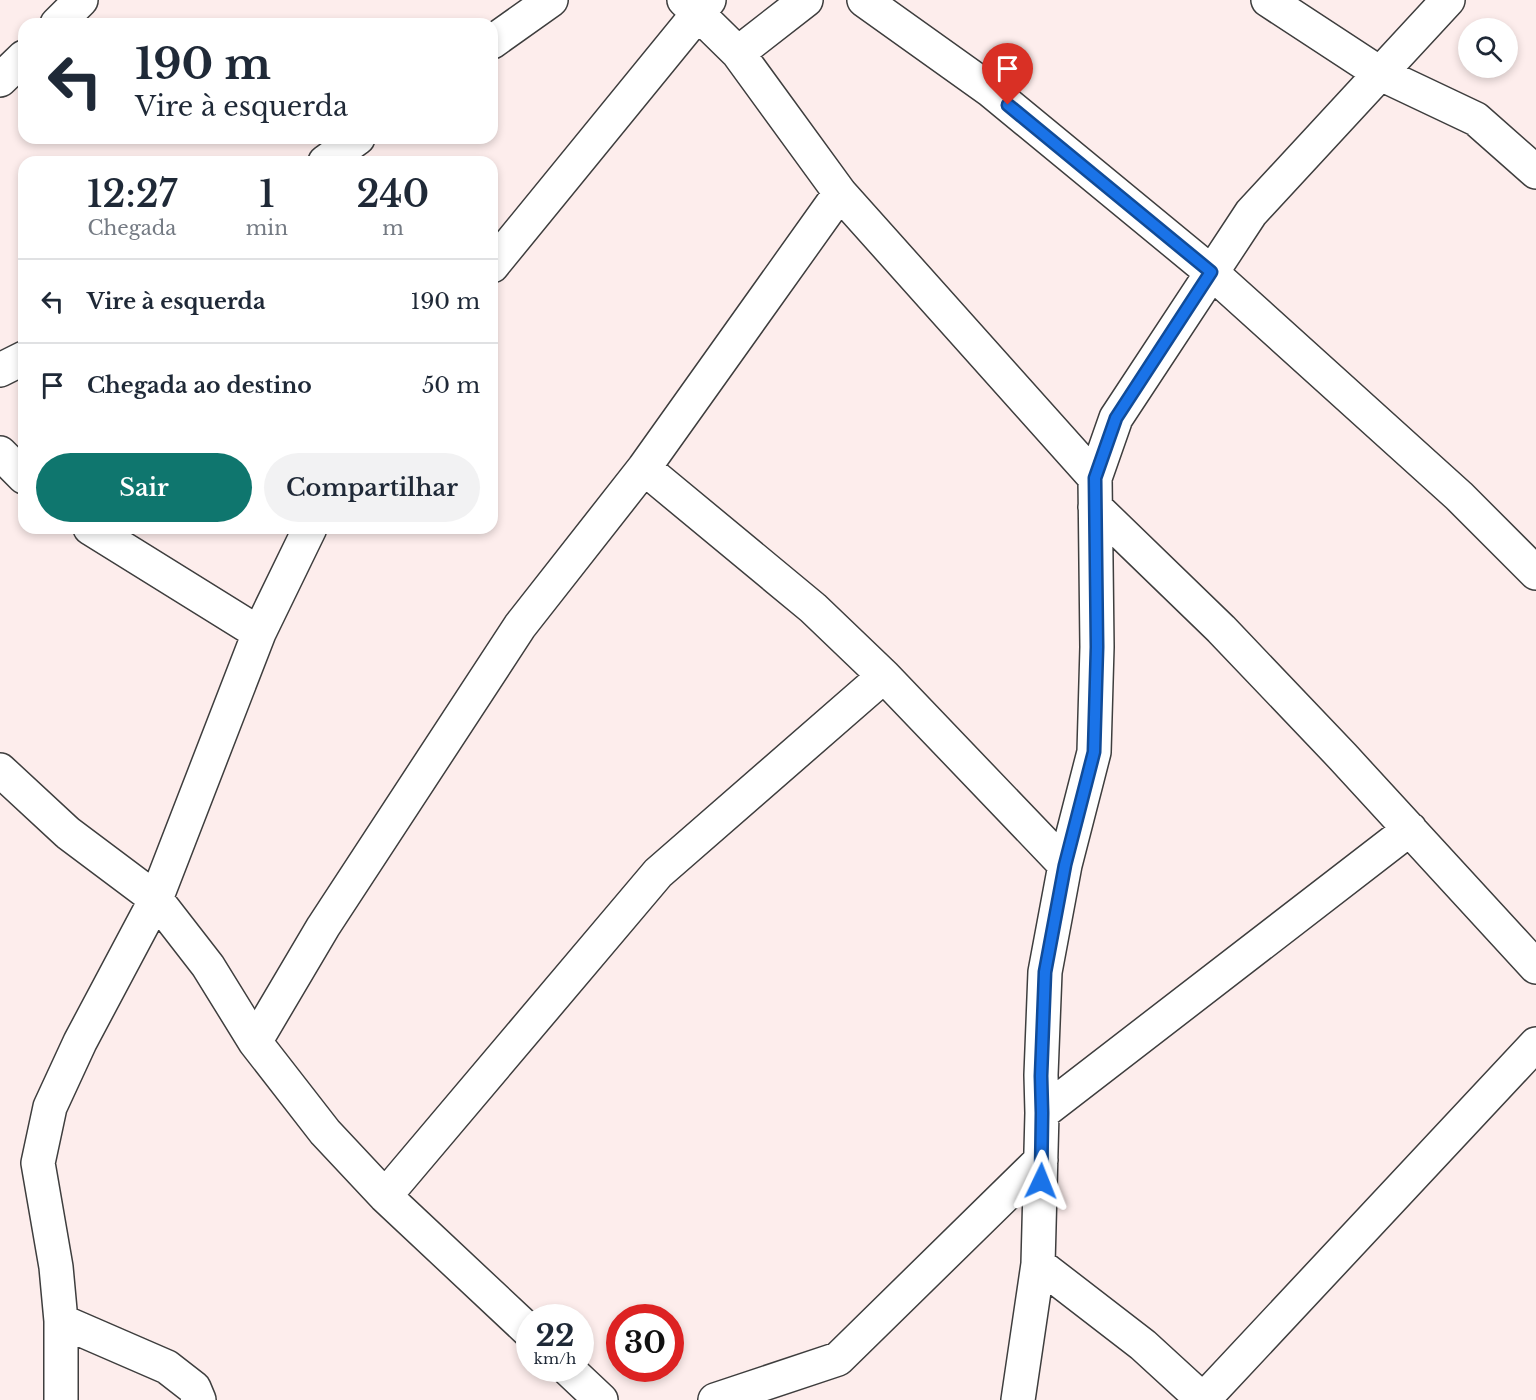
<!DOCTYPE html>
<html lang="pt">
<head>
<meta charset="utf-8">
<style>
  body { margin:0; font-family:"Libre Baskerville",serif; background:#f2f2f3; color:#1f2937; height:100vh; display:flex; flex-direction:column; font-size:22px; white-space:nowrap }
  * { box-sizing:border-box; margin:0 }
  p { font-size:20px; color:#747a83 }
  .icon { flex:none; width:33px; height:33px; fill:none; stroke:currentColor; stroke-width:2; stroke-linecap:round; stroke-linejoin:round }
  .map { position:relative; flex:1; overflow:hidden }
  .panel { position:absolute; left:18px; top:156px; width:480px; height:378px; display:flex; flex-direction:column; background:#fff; border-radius:18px; box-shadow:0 3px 9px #0003 }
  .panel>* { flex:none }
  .hud { position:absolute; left:18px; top:18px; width:480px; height:126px; border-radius:18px; box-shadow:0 3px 9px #0003; background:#fff; color:#1f2937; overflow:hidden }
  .fabs { position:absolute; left:1458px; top:18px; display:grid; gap:12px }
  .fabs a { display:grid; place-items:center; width:60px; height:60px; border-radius:50%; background:#fff; box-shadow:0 3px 9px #0003; font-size:30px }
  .speed { position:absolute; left:516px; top:1304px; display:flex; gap:12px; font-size:30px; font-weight:700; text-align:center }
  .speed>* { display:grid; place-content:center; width:78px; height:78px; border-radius:50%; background:#fff; box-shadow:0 3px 9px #0003; line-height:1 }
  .speed small { font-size:15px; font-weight:400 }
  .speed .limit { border:9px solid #d22; background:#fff; color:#111 }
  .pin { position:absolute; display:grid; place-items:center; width:51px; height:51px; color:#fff; margin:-62px -26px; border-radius:50% 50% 50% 0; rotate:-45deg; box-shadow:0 0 6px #0007 }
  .pin .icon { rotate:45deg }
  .me { position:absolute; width:66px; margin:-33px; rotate:2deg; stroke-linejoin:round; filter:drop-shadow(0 0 4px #0008) }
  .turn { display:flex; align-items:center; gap:21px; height:126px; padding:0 18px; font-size:27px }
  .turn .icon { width:78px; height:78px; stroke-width:2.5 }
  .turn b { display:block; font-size:42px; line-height:51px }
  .eta { display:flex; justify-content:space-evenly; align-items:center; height:102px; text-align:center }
  .eta b { font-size:36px; font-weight:600; line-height:42px }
  .primary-button { display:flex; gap:12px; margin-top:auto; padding:12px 18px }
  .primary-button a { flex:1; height:69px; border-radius:36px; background:#0f766e; color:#fff; font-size:24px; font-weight:600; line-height:69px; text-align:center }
  .primary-button a+a { background:#f2f2f3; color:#1f2937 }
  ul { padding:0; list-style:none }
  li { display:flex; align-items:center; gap:18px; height:84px; padding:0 18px; border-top:2px solid #e0e1e3 }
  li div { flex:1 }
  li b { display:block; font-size:22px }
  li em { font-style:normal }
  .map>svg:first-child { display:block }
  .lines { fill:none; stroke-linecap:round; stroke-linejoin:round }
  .minor-casing { stroke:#3e3e3e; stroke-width:36 }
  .minor { stroke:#fff; stroke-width:33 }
  .route-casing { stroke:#114b97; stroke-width:15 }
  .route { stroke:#1a73e8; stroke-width:10 }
</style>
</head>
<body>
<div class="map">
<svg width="1536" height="1400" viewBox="0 0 1536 1400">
  <rect width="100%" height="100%" fill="#fdedec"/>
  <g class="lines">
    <g class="minor-casing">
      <path id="minor" d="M684 0 738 53 840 193 1095 478
        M864 0 990 90 1211 272 1459 496 1536 573
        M1268 0 1381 74 1476 119 1536 172
        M57 24 81 0
        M492 42 551 0
        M738 53 806 0
        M0 80 24 57
        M325 162 358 138
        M492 266 709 0
        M0 370 24 358
        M0 453 24 477
        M644 468 813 608 884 676 1065 865
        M1095 507 1221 629 1343 757 1536 967
        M90 528 259 633
        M0 770 68 833 156 899 208 966 255 1042 325 1132 385 1196 530 1332
        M255 1042 323 927 520 626 644 468 840 193
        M1042 1113 1410 829
        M385 1196 658 873 884 676
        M1038 1264 1143 1345 1203 1400
        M61 1321 167 1367 194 1388 199 1400
        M567 1368 601 1400
        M61 1400V1321L56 1267 38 1163 50 1107 80 1042 156 899 259 633 310 528
        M715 1400 838 1359 1041 1160
        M1018 1400 1038 1264 1042 1113 1041 1075 1045 972 1065 865 1094 752 1097 647 1095 478 1116 418 1251 213 1448 0
        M1203 1400 1536 1044"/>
    </g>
    <use href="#minor" class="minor"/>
  </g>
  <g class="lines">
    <g class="route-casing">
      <path id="route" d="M1008 105 1211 272 1116 418 1095 478 1097 647 1094 752 1065 865 1045 972 1041 1076 1042 1113 1041 1181"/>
    </g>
    <use href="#route" class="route"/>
  </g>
</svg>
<div class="fabs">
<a><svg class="icon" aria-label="search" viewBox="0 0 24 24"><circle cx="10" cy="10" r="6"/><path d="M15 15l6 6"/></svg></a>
</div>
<div class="speed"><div>22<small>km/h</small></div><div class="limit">30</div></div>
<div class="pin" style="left:1008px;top:105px;background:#d93025"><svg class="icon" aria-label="arrive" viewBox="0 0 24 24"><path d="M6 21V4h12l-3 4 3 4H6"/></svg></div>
<svg class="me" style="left:1041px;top:1181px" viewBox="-20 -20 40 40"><path d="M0-17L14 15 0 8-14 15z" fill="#1a73e8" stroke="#fff" stroke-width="4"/></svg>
<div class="hud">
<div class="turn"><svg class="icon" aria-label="left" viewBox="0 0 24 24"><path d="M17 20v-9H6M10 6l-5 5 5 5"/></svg><div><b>190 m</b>Vire à esquerda</div></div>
</div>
<section class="panel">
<div class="eta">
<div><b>12:27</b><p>Chegada</p></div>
<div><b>1</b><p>min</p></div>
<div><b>240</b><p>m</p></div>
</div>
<ul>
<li><svg class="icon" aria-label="left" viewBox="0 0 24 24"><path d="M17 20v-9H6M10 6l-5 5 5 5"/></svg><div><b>Vire à esquerda</b></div><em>190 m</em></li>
<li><svg class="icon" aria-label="arrive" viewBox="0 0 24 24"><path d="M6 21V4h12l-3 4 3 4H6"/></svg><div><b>Chegada ao destino</b></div><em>50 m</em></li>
</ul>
<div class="primary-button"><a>Sair</a><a>Compartilhar</a></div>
</section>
</div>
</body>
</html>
